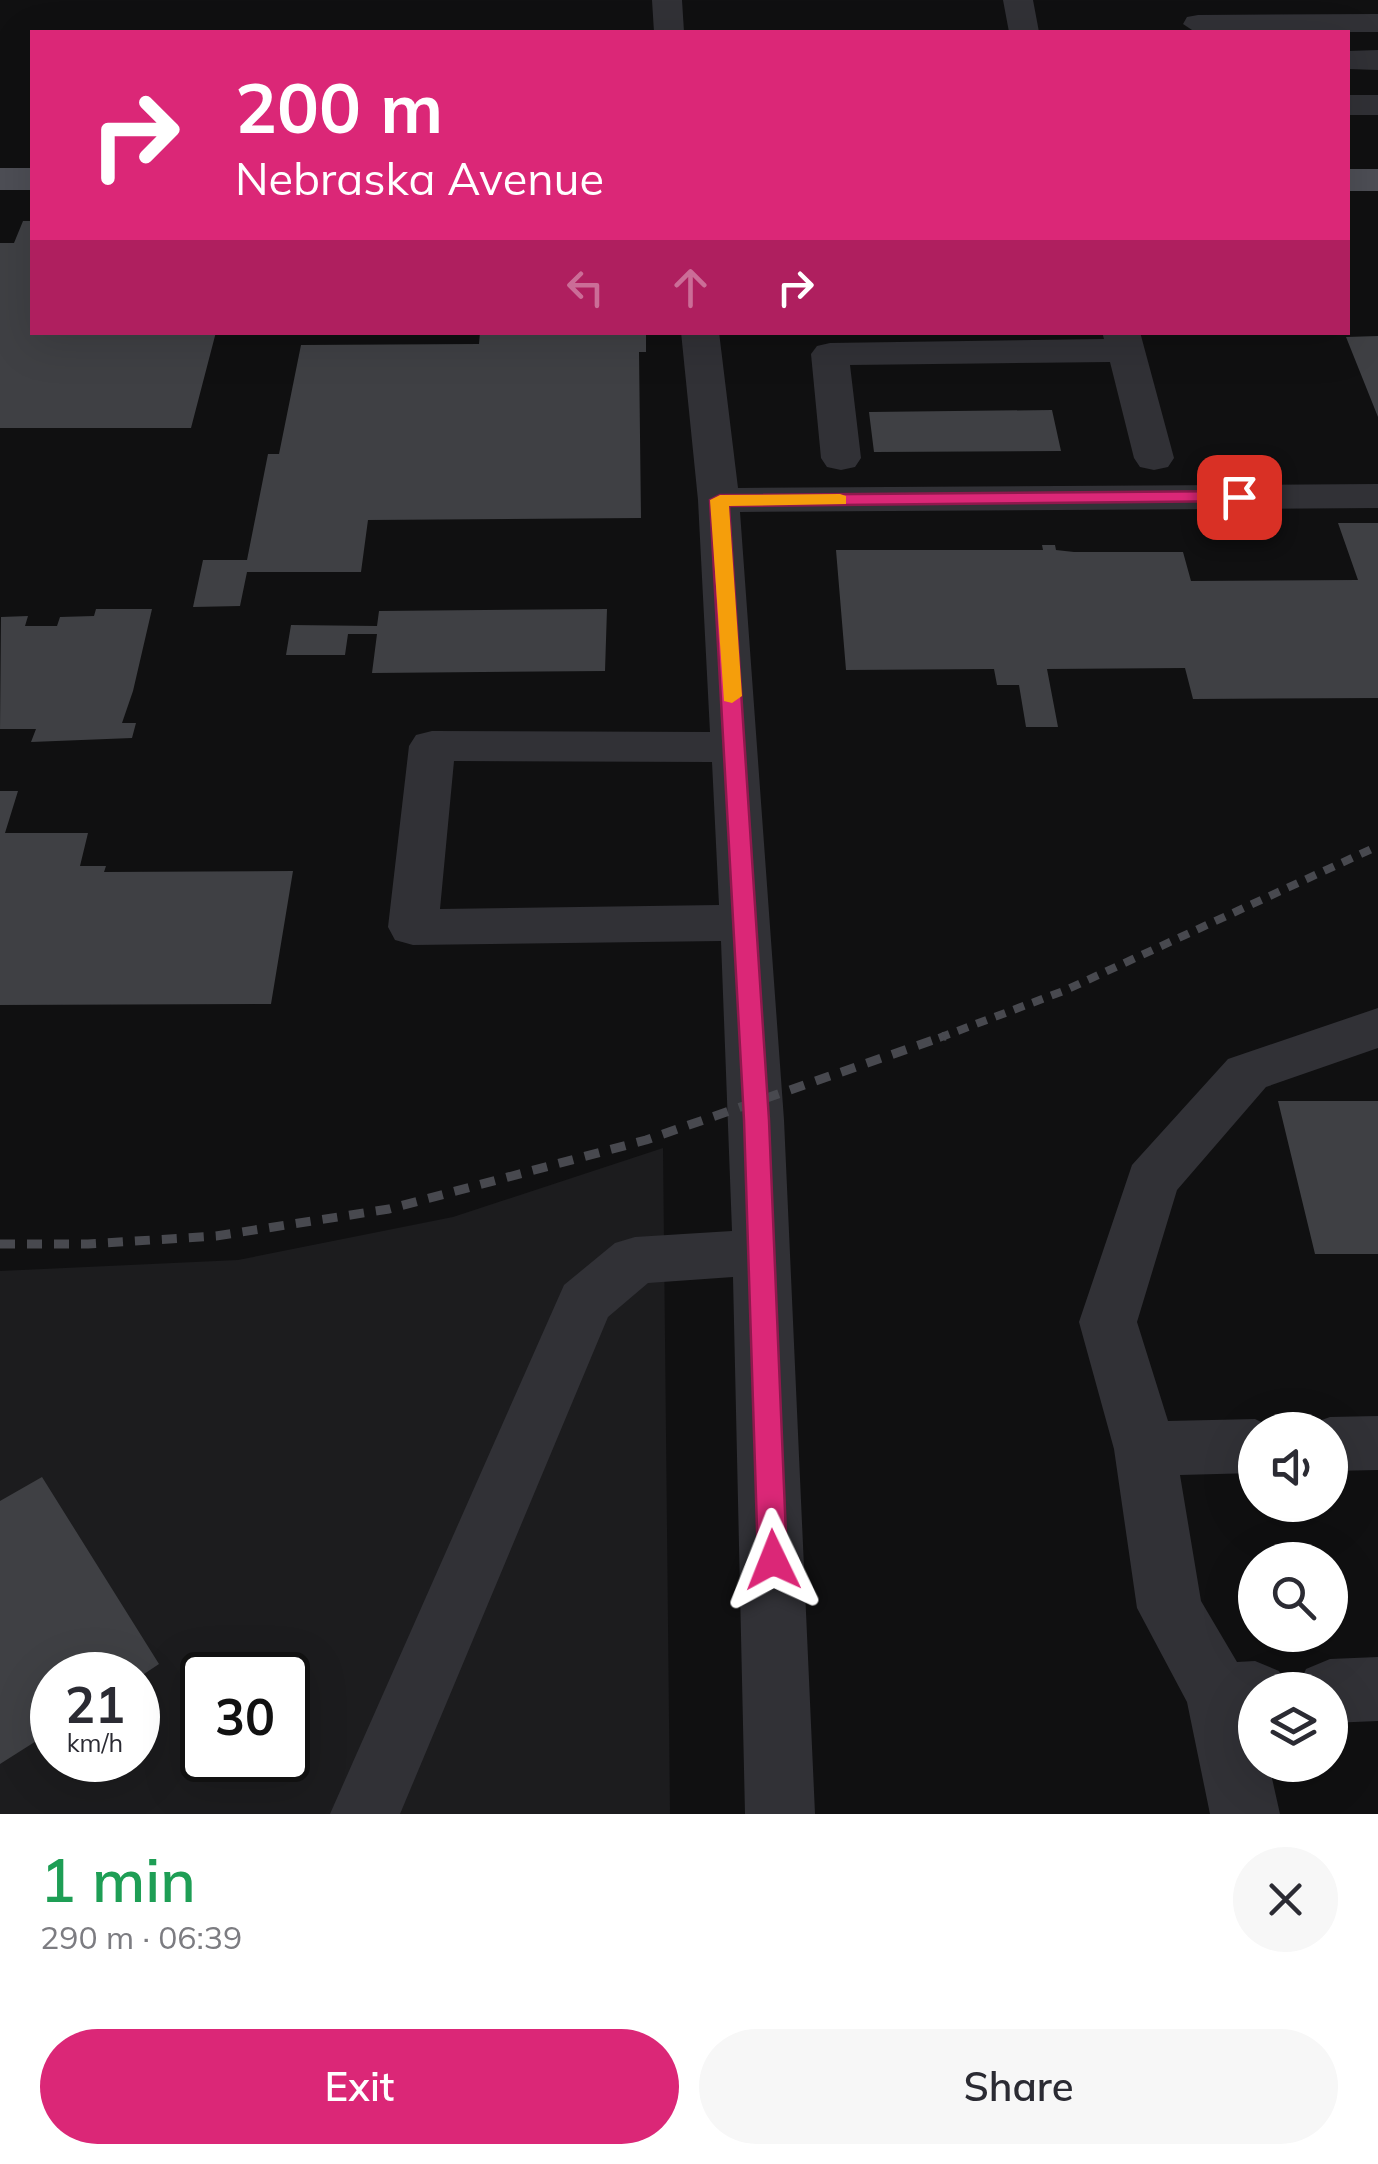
<!DOCTYPE html>
<html lang="en">
<head>
<meta charset="utf-8">
<style>
  body { margin:0; font-family:Mulish,sans-serif; background:#f7f7f7; color:#2b2b33; height:100vh; display:flex; flex-direction:column; font-size:38px; white-space:nowrap }
  * { box-sizing:border-box; margin:0 }
  p { font-size:32px; color:#7c7c81 }
  .icon { flex:none; width:55px; height:55px; fill:none; stroke:currentColor; stroke-width:2; stroke-linecap:round; stroke-linejoin:round }
  .map { position:relative; height:1814px; overflow:hidden }
  .drawer { display:flex; flex-direction:column; background:#fff; flex:1 }
  .drawer>* { flex:none }
  .guide { position:absolute; left:30px; top:30px; width:1320px; height:305px; border-radius:0px; box-shadow:0 10px 40px #0002; background:#db2777; color:#fff; overflow:hidden }
  .tools { position:absolute; left:1238px; top:1412px; display:grid; gap:20px }
  .tools a { display:grid; place-items:center; width:110px; height:110px; border-radius:50%; background:#fff; box-shadow:0 10px 40px #0002; font-size:50px }
  .speed { position:absolute; left:30px; top:1652px; display:flex; gap:20px; font-size:50px; font-weight:700; text-align:center }
  .speed>* { display:grid; place-content:center; width:130px; height:130px; border-radius:50%; background:#fff; box-shadow:0 10px 40px #0002; line-height:1 }
  .speed small { font-size:25px; font-weight:400 }
  .speed .limit { border:5px solid #111; border-radius:15px; background:#fff; color:#111 }
  .pin { position:absolute; display:grid; place-items:center; width:85px; height:85px; color:#fff; margin:-42px; border-radius:20px; box-shadow:0 5px 15px #0006 }
  .me { position:absolute; width:110px; margin:-55px; rotate:358deg; stroke-linejoin:round; filter:drop-shadow(0 0 8px #0008) }
  .turn { display:flex; align-items:center; gap:35px; height:210px; padding:0 40px; font-size:45px }
  .turn .icon { width:130px; height:130px; stroke-width:2.5 }
  .turn b { display:block; font-size:70px; line-height:85px }
  .lanes { display:flex; align-items:center; height:95px; padding:0 40px; background:#0003; justify-content:center; gap:50px; direction:ltr }
  .lanes .off { opacity:.35 }
  .round { display:grid; place-items:center; flex:none; width:105px; height:105px; border-radius:52px; background:#f7f7f7 }
  .head { display:flex; align-items:center; justify-content:space-between; height:170px; padding:0 40px }
  h1 { font-size:60px; font-weight:600; line-height:75px; color:#1e9e55 }
  .button { display:flex; gap:20px; margin-top:auto; padding:20px 40px }
  .button a { flex:1; height:115px; border-radius:60px; background:#db2777; color:#fff; font-size:40px; font-weight:600; line-height:115px; text-align:center }
  .button a+a { background:#f7f7f7; color:#2b2b33 }
  .map>svg:first-child { display:block }
  .built { fill:#1c1c1e; fill-rule:evenodd }
  .building { fill:#3f4044 }
  .lines { fill:none; stroke-linecap:round; stroke-linejoin:round }
  .minor { fill:#313136; fill-rule:evenodd }
  .major { fill:#4d4e55; fill-rule:evenodd }
  .rail-far1 { stroke:#48494f; stroke-width:8; stroke-dasharray:11 9; stroke-linecap:butt }
  .rail { stroke:#48494f; stroke-width:9; stroke-dasharray:15 12; stroke-linecap:butt }
  .route { fill:#db2777; stroke:#8e194d; stroke-width:2.5 }
  .slow { fill:#f59e0b }
</style>
</head>
<body>
<div class="map">
<svg width="1378" height="1814" viewBox="0 0 1378 1814">
  <rect width="100%" height="100%" fill="#101011"/>
  <path class="built" d="M663 1148 670 1814H0V1271L238 1260 453 1217ZM52 1675H138V1760H52ZM202 1675H288V1760H202Z"/>
  <path class="building" d="M23 221H32V332H216L191 428H0V243H14Z
    M480 332H646V352H639L641 518 368 520 361 572H247L240 606 193 607 203 560H247L268 454H279L301 345 479 344Z
    M1378 336V417L1346 337Z
    M1052 410 1061 451 874 452 869 412Z
    M1338 523H1378V698L1193 699 1185 668 1047 669 1058 727H1026L1019 685H997L994 669 846 670 836 550H1043L1042 545H1055L1056 550 1074 552H1183L1191 581 1358 580Z
    M96 609H152L133 691 122 723H136L132 738 31 742 36 729H0L1 617 28 616 25 626H57L60 617 94 616Z
    M607 609 605 671 372 673 377 634H348L345 655H286L291 625 377 626 379 611Z
    M0 791H18L5 833H88L80 866H106L104 872 293 871 271 1004 0 1005Z
    M1278 1101H1378V1254H1315Z
    M42 1477 159 1664 138 1678 52 1675V1731L0 1764V1501Z"/>
  <g class="lines">
    <path class="minor" d="M652 0H682L684 32H654Z
      M1003 0H1033L1039 32H1009Z
      M1378 14V32H1195L1183 24 1187 17 1198 15Z
      M1378 50V70L1348 69V51Z
      M1348 95H1378V115H1348Z
      M681 332H719L738 488 1378 484V508L740 512 784 1120 815 1814H745L733 1277 648 1283 608 1317 400 1814H330L564 1285 615 1243 635 1237 732 1231 721 941 413 945 395 940 388 927 409 746 416 735 432 731 710 732 698 500ZM454 761 712 762 719 905 440 909Z
      M1102 332H1140L1174 458 1168 467 1154 470 1140 467 1134 458 1110 362 850 365 861 458 855 467 841 470 827 467 821 458 811 354 817 346 830 343 1104 339Z
      M1378 1008V1048L1266 1087 1177 1190 1137 1322 1168 1421 1255 1419 1278 1430H1255V1473L1180 1475 1201 1601 1237 1662 1255 1661 1279 1671 1287 1690H1255V1765H1269L1280 1814H1210L1187 1702 1137 1608 1114 1449 1079 1322 1132 1165 1228 1059Z
      M1378 1416V1470L1330 1471V1430H1306L1308 1425 1330 1417Z
      M1378 1657V1721L1330 1723V1690H1297L1306 1669 1330 1659Z"/>
    <path class="major" d="M0 168H32V190H0Z
      M1348 169H1378V191H1348Z"/>
    <path class="rail-far1" d="M939 1038 1066 990 1378 846"/>
    <path class="rail" d="M0 1244H88L216 1236 389 1209 646 1140 945 1036"/>
  </g>
  <path class="route" d="M1239 491 1248 497 1245 501 729 506 769 1120 787 1560 783 1569 773 1573 762 1569 758 1560 744 1120 710 500 720 495Z"/>
  <path class="slow" d="M840 494 846 496V504L729 506 742 696 732 703 724 701 710 500 720 495Z"/>
</svg>
<div class="tools">
<a><svg class="icon" aria-label="sound" viewBox="0 0 24 24"><path d="M4 9h4l5-4v14l-5-4H4zM17 9q2 3 0 6"/></svg></a>
<a><svg class="icon" aria-label="search" viewBox="0 0 24 24"><circle cx="10" cy="10" r="6"/><path d="M15 15l6 6"/></svg></a>
<a><svg class="icon" aria-label="layers" viewBox="0 0 24 24"><path d="M12 4l9 5-9 5-9-5zM3 14l9 5 9-5"/></svg></a>
</div>
<div class="speed"><div>21<small>km/h</small></div><div class="limit">30</div></div>
<div class="pin" style="left:1239px;top:497px;background:#d93025"><svg class="icon" aria-label="arrive" viewBox="0 0 24 24"><path d="M6 21V4h12l-3 4 3 4H6"/></svg></div>
<svg class="me" style="left:773px;top:1560px" viewBox="-20 -20 40 40"><path d="M0-17L14 15 0 8-14 15z" fill="#db2777" stroke="#fff" stroke-width="4"/></svg>
<div class="guide">
<div class="turn"><svg class="icon" aria-label="right" viewBox="0 0 24 24"><path d="M7 20v-9h11M14 6l5 5-5 5"/></svg><div><b>200 m</b>Nebraska Avenue</div></div>
<div class="lanes"><svg class="icon off" aria-label="left" viewBox="0 0 24 24"><path d="M17 20v-9H6M10 6l-5 5 5 5"/></svg><svg class="icon off" aria-label="ahead" viewBox="0 0 24 24"><path d="M12 20V5M6 11l6-6 6 6"/></svg><svg class="icon" aria-label="right" viewBox="0 0 24 24"><path d="M7 20v-9h11M14 6l5 5-5 5"/></svg></div>
</div>
</div>
<section class="drawer">
<div class="head"><div><h1>1 min</h1><p>290 m · 06:39</p></div><a class="round"><svg class="icon" aria-label="close" viewBox="0 0 24 24"><path d="M6 6l12 12M18 6L6 18"/></svg></a></div>
<div class="button"><a>Exit</a><a>Share</a></div>
</section>
</body>
</html>
